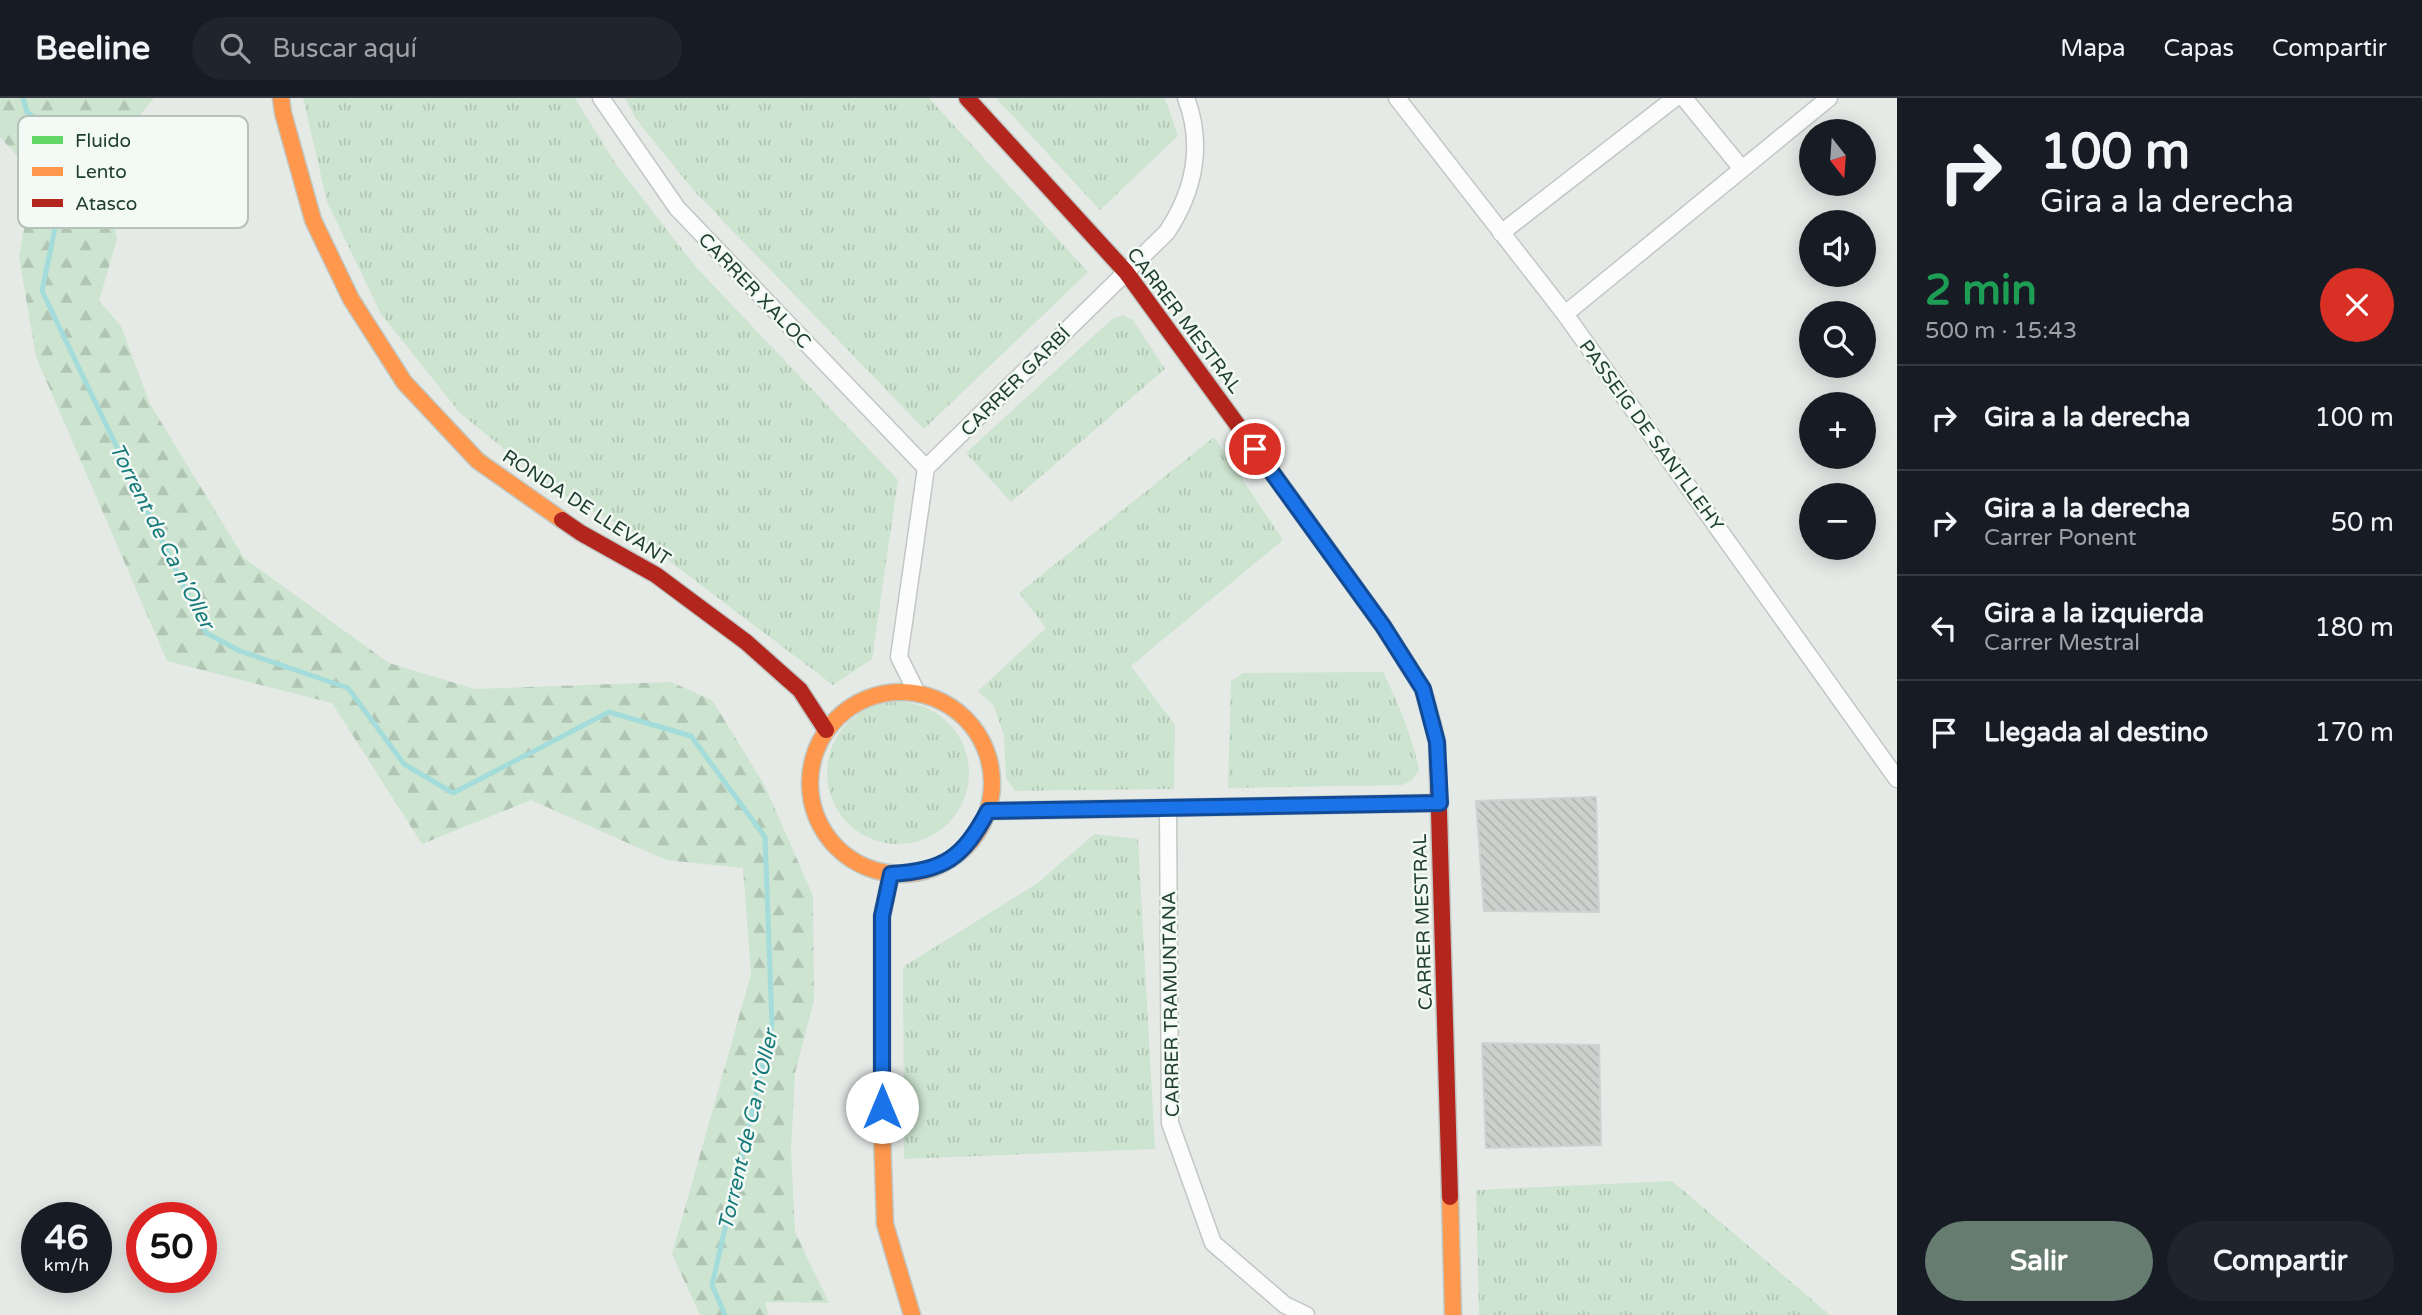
<!DOCTYPE html>
<html lang="es">
<head>
<meta charset="utf-8">
<style>
  body { margin:0; font-family:"Varela Round",sans-serif; background:#20242c; color:#f1f3f6; height:100vh; display:flex; flex-direction:column; font-size:26px; white-space:nowrap }
  * { box-sizing:border-box; margin:0 }
  p { font-size:23px; color:#9ea1a6 }
  .icon { flex:none; width:38px; height:38px; fill:none; stroke:currentColor; stroke-width:2; stroke-linecap:round; stroke-linejoin:round }
  .map { position:relative; flex:1; overflow:hidden }
  .side { display:flex; flex-direction:column; background:#171b24; width:525px }
  .side>* { flex:none }
  .hud { background:#171b24; color:#f1f3f6; overflow:hidden }
  .needle { width:46px; rotate:163deg }
  .buttons { position:absolute; left:1799px; top:21px; display:grid; gap:14px }
  .buttons a { display:grid; place-items:center; width:77px; height:77px; border-radius:50%; background:#171b24; box-shadow:0 4px 18px #0003; font-size:35px }
  .speed { position:absolute; left:21px; top:1104px; display:flex; gap:14px; font-size:35px; font-weight:700; text-align:center }
  .speed>* { display:grid; place-content:center; width:91px; height:91px; border-radius:50%; background:#171b24; box-shadow:0 4px 18px #0003; line-height:1 }
  .speed small { font-size:18px; font-weight:400 }
  .speed .limit { border:10px solid #d22; background:#fff; color:#111 }
  .pin { position:absolute; display:grid; place-items:center; width:60px; height:60px; color:#fff; margin:-30px; border:4px solid #fff; border-radius:50%; box-shadow:0 2px 7px #0007 }
  .me { position:absolute; width:77px; margin:-38px; rotate:0deg; stroke-linejoin:round; filter:drop-shadow(0 0 5px #0008) }
  .turn { display:flex; align-items:center; gap:24px; height:147px; padding:0 28px; font-size:32px }
  .turn .icon { width:91px; height:91px; stroke-width:2.5 }
  .turn b { display:block; font-size:49px; line-height:60px }
  .round { display:grid; place-items:center; flex:none; width:74px; height:74px; border-radius:37px; background:#20242c }
  .head { display:flex; align-items:center; justify-content:space-between; height:119px; padding:0 28px }
  h1 { font-size:42px; font-weight:700; line-height:52px; color:#1e9e55 }
  .primary-button { display:flex; gap:14px; margin-top:auto; padding:14px 28px }
  .primary-button a { flex:1; height:80px; border-radius:42px; background:#667c71; color:#fff; font-size:28px; font-weight:700; line-height:80px; text-align:center }
  .primary-button a+a { background:#20242c; color:#f1f3f6 }
  ul { padding:0; list-style:none }
  li { display:flex; align-items:center; gap:21px; height:105px; padding:0 28px; border-top:2px solid #363941 }
  li div { flex:1 }
  li b { display:block; font-size:26px }
  li em { font-style:normal }
  header { display:flex; align-items:center; gap:42px; box-sizing:border-box; height:98px; padding:0 35px; background:#171b24; border-bottom:2px solid #363941 }
  header strong { font-size:33px }
  nav { display:flex; gap:38px; margin-inline-start:auto; font-size:24px }
  .search { width:490px; height:63px; background:#20242c; display:flex; align-items:center; gap:18px; box-sizing:border-box; padding:0 24px; border-radius:38px; color:#9ea1a6; font-size:26px }
  main { display:flex; flex:1; min-height:0 }
  .map>svg:first-child { display:block }
  .grass { fill:url(#grass-tufts) }
  .forest { fill:url(#forest-firs) }
  .lines { fill:none; stroke-linecap:round; stroke-linejoin:round }
  .stream { stroke:#a3dcda; stroke-width:5 }
  .building { fill:url(#building-back-hatch); stroke:#cdd3d0; stroke-width:2 }
  .street-casing { stroke:#c2c7c4; stroke-width:19 }
  .fast-casing { stroke:#c0c8c4; stroke-width:19 }
  .slow-casing { stroke:#c0c8c4; stroke-width:19 }
  .jam-casing { stroke:#c0c8c4; stroke-width:19 }
  .street { stroke:#fbfcfb; stroke-width:16 }
  .fast { stroke:#63d668; stroke-width:16 }
  .slow { stroke:#ff974d; stroke-width:16 }
  .jam { stroke:#b3261e; stroke-width:16 }
  .route-casing { stroke:#114b97; stroke-width:18 }
  .route { stroke:#1a73e8; stroke-width:12 }
  .labels { text-anchor:middle; stroke-width:5; stroke-linejoin:round; paint-order:stroke }
  .street-label { font-size:19px; fill:#214032; stroke:#f3f9f5 }
  .water-label { font-size:21px; font-style:italic; fill:#177a7a; stroke:#f3f9f5 }
  .key { fill:#f3f9f5; stroke:#b4c2ba; stroke-width:2 }
  .key-label { font-size:19px; fill:#214032 }
</style>
</head>
<body>
<header>
<strong>Beeline</strong>
<div class="search"><svg class="icon" aria-label="search" viewBox="0 0 24 24"><circle cx="10" cy="10" r="6"/><path d="M15 15l6 6"/></svg>Buscar aquí</div>
<nav><a>Mapa</a><a>Capas</a><a>Compartir</a></nav>
</header>
<main>
<div class="map">
<svg width="1897" height="1217" viewBox="0 0 1897 1217">
  <defs>
    <pattern id="grass-tufts" width="24" height="20" patternUnits="userSpaceOnUse" patternTransform="scale(1.75)"><rect width="24" height="20" fill="#cde4d0"/><path d="M3 7l-1-3M5 7V3M7 7l1-3M15 17l-1-3M17 17v-4M19 17l1-3" fill="none" stroke="#b0c5b3"/></pattern>
    <pattern id="forest-firs" width="22" height="20" patternUnits="userSpaceOnUse" patternTransform="scale(1.75)"><rect width="22" height="20" fill="#cde4d0"/><path d="M5 1l3.5 6h-7zM16 11l3.5 6h-7z" fill="#b0c5b3"/></pattern>
    <pattern id="building-back-hatch" width="6" height="6" patternUnits="userSpaceOnUse" patternTransform="scale(1.75)"><rect width="6" height="6" fill="#ccd1ce"/><path d="M-1 5l2 2M0 0l6 6M5-1l2 2" fill="none" stroke="#afb4b1"/></pattern>
  </defs>
  <rect width="100%" height="100%" fill="#e5eae7"/>
  <path class="grass" d="M303 0H575L615 65 696 169 898 382 872 561 833 587 631 434 553 391 460 315 381 216 327 104Z
    M625 0H929L1088 174 924 331 694 93 636 21Z
    M996 0H1165L1178 38 1100 112Z
    M1123 217 1133 222 1165 271 1011 404 966 355 1112 221Z
    M1214 339 1283 442 1131 568 1175 627 1174 691 1015 693 1006 680 1004 638 994 608 978 593 1046 530 1019 495Z
    M1383 574C1398 605 1412 637 1419 672L1412 682 1402 687 1228 690 1231 583 1243 575Z
    M827 675a71 71 0 1 1 142 0a71 71 0 1 1-142 0Z
    M1094 736 1138 741 1155 1051 904 1061 903 869 1039 784Z
    M1672 1083 1830 1217H1479L1476 1092Z"/>
  <path class="forest" d="M0 0H154L101 65 117 141 99 203 121 228 150 306 244 460 389 565 475 591 671 584 712 602 765 688 813 798 814 903 795 975 791 1052 795 1134 829 1205 765 1204 769 1217H700L672 1156 751 876 743 770 666 762 531 702 422 746 332 605 167 563 36 259 19 159 34 76 0 39Z"/>
  <g class="lines">
    <path class="stream" d="M23 0 27 14 62 42 67 72 42 193 206 535 240 553 348 590 404 666 453 695 609 614 691 638 765 739 772 927 712 1187 725 1217"/>
  </g>
  <path class="building" d="M1596 699 1599 814 1484 813 1476 703Z
    M1482 945 1599 947 1601 1047 1486 1050Z"/>
  <g class="lines">
    <g class="street-casing">
      <path id="street" d="M601 0 677 110 926 370
        M1397 0 1565 216 1897 681
        M1684 0 1742 71
        M1501 135 1675 0
        M1565 216 1829 0
        M917 595 899 559 926 370 1167 134C1194 93 1204 47 1186 0
        M1168 710 1170 1025 1213 1145 1285 1207 1306 1217
        M988 713 1440 705"/>
    </g>
    <g class="fast-casing">
      <path id="fast" d="M1290 399 1383 528 1423 591 1432 624"/>
    </g>
    <g class="slow-casing">
      <path id="slow" d="M281 0 283 15 313 122 351 201 404 284 478 363 562 422
        M810 685a91 91 0 1 1 182 0a91 91 0 1 1-182 0Z
        M891 776 882 818V1036L885 1126 912 1217
        M1450 1099 1453 1217"/>
    </g>
    <g class="jam-casing">
      <path id="jam" d="M967 0 1126 174 1290 399
        M562 422 581 435 656 477 746 544 800 592 826 632
        M1432 624 1437 644 1450 1099"/>
    </g>
    <use href="#street" class="street"/>
    <use href="#fast" class="fast"/>
    <use href="#slow" class="slow"/>
    <use href="#jam" class="jam"/>
  </g>
  <g class="lines">
    <g class="route-casing">
      <path id="route" d="M882 1009V818L891 776C945 772 962 761 988 713L1440 705 1437 644 1423 591 1383 528 1255 351"/>
    </g>
    <use href="#route" class="route"/>
  </g>
  <g class="labels">
    <g class="street-label">
      <text transform="translate(755 192) rotate(46)" y="7">CARRER XALOC</text>
      <text transform="translate(1185 222) rotate(53)" y="7">CARRER MESTRAL</text>
      <text transform="translate(1015 283) rotate(-45)" y="7">CARRER GARBÍ</text>
      <text transform="translate(1652 337) rotate(54)" y="7">PASSEIG DE SANTLLEHY</text>
      <text transform="translate(587 409) rotate(33)" y="7">RONDA DE LLEVANT</text>
      <text transform="translate(1422 824) rotate(-92)" y="7">CARRER MESTRAL</text>
      <text transform="translate(1170 906) rotate(-91)" y="7">CARRER TRAMUNTANA</text>
    </g>
    <g class="water-label">
      <text transform="translate(162 438) rotate(63)" y="7">Torrent de Ca n'Oller</text>
      <text transform="translate(748 1032) rotate(-77)" y="7">Torrent de Ca n'Oller</text>
    </g>
  </g>
  <rect x="18" y="18" width="230" height="112" rx="10" class="key"/>
  <rect x="32" y="38" width="31" height="8" fill="#63d668"/>
  <rect x="32" y="69" width="31" height="9" fill="#ff974d"/>
  <rect x="32" y="101" width="31" height="8" fill="#b3261e"/>
  <g class="key-label">
    <text x="75" y="49">Fluido</text>
    <text x="75" y="80">Lento</text>
    <text x="75" y="112">Atasco</text>
  </g>
</svg>
<div class="buttons">
<a><svg class="needle" viewBox="-14 -14 28 28"><path d="M0-13l5 13h-10z" fill="#e53935"/><path d="M0 13l5-13h-10z" fill="#9ea1a6"/></svg></a>
<a><svg class="icon" aria-label="sound" viewBox="0 0 24 24"><path d="M4 9h4l5-4v14l-5-4H4zM17 9q2 3 0 6"/></svg></a>
<a><svg class="icon" aria-label="search" viewBox="0 0 24 24"><circle cx="10" cy="10" r="6"/><path d="M15 15l6 6"/></svg></a>
<a>+</a>
<a>−</a>
</div>
<div class="speed"><div>46<small>km/h</small></div><div class="limit">50</div></div>
<div class="pin" style="left:1255px;top:351px;background:#d93025"><svg class="icon" aria-label="arrive" viewBox="0 0 24 24"><path d="M6 21V4h12l-3 4 3 4H6"/></svg></div>
<svg class="me" style="left:882px;top:1009px" viewBox="-20 -20 40 40"><circle r="19" fill="#fff"/><path d="M0-13L10 11 0 6-10 11z" fill="#1a73e8"/></svg>
</div>
<section class="side">
<div class="hud">
<div class="turn"><svg class="icon" aria-label="right" viewBox="0 0 24 24"><path d="M7 20v-9h11M14 6l5 5-5 5"/></svg><div><b>100 m</b>Gira a la derecha</div></div>
</div>
<div class="head"><div><h1>2 min</h1><p>500 m · 15:43</p></div><a class="round" style="background:#d93025;color:#fff"><svg class="icon" aria-label="close" viewBox="0 0 24 24"><path d="M6 6l12 12M18 6L6 18"/></svg></a></div>
<ul>
<li><svg class="icon" aria-label="right" viewBox="0 0 24 24"><path d="M7 20v-9h11M14 6l5 5-5 5"/></svg><div><b>Gira a la derecha</b></div><em>100 m</em></li>
<li><svg class="icon" aria-label="right" viewBox="0 0 24 24"><path d="M7 20v-9h11M14 6l5 5-5 5"/></svg><div><b>Gira a la derecha</b><p>Carrer Ponent</p></div><em>50 m</em></li>
<li><svg class="icon" aria-label="left" viewBox="0 0 24 24"><path d="M17 20v-9H6M10 6l-5 5 5 5"/></svg><div><b>Gira a la izquierda</b><p>Carrer Mestral</p></div><em>180 m</em></li>
<li><svg class="icon" aria-label="arrive" viewBox="0 0 24 24"><path d="M6 21V4h12l-3 4 3 4H6"/></svg><div><b>Llegada al destino</b></div><em>170 m</em></li>
</ul>
<div class="primary-button"><a>Salir</a><a>Compartir</a></div>
</section>
</main>
</body>
</html>
